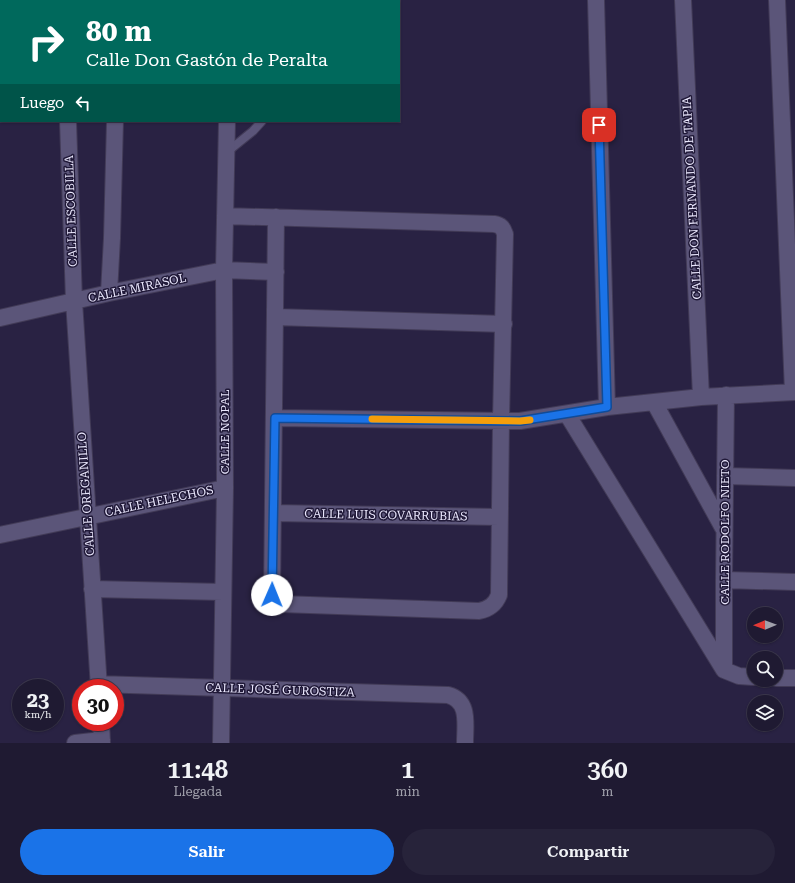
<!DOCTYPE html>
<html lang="es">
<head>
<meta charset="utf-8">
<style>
  body { margin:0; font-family:"Roboto Serif",serif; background:#27233a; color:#f1f3f6; height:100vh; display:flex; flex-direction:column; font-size:15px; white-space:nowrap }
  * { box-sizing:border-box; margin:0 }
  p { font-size:13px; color:#a1a1ac }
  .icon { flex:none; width:22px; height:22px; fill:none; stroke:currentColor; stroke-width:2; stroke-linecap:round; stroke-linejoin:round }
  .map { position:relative; height:743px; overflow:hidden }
  .side { display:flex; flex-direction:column; background:#1f1a32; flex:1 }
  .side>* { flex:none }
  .hud { position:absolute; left:0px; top:0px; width:400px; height:122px; box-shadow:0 1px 3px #0004,0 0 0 1px #3c384d; background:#00695c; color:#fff; overflow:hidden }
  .needle { width:26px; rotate:269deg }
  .fabs { position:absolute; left:747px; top:607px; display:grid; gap:8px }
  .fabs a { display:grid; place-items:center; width:36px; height:36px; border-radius:50%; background:#1f1a32; box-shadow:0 1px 3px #0004,0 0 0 1px #3c384d; font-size:20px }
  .speed { position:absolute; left:12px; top:679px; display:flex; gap:8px; font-size:20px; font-weight:700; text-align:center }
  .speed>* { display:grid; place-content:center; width:52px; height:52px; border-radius:50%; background:#1f1a32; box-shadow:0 1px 3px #0004,0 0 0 1px #3c384d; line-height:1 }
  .speed small { font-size:10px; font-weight:400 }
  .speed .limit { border:6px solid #d22; background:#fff; color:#111 }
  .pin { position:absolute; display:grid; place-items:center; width:34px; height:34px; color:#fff; margin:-17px; border-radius:8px; box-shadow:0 2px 6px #0006 }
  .me { position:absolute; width:44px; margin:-22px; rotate:1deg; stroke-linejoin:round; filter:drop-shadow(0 0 3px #0008) }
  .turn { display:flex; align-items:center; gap:14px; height:84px; padding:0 20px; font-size:18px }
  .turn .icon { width:52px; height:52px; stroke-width:2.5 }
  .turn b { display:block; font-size:28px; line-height:34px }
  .then { display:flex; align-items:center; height:38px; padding:0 20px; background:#0003; gap:8px; font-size:15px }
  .eta { display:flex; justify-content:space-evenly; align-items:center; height:68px; text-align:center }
  .eta b { font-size:24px; font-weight:600; line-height:28px }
  .cta { display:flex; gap:8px; margin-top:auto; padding:8px 20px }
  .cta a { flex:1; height:46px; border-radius:24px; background:#1a73e8; color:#fff; font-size:16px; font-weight:600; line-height:46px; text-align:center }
  .cta a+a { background:#27233a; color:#f1f3f6 }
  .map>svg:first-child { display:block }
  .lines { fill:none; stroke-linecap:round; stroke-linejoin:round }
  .lane-casing { stroke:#423b57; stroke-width:10 }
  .street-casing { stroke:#423b57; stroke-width:18 }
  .path { stroke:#6a6481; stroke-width:2.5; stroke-dasharray:2 2; stroke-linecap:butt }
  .lane { stroke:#5b5579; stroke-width:8 }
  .street { stroke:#5b5579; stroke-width:16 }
  .route-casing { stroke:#114b97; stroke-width:10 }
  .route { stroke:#1a73e8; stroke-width:7 }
  .slow { stroke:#f59e0b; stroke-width:7 }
  .labels { text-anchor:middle; stroke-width:3; stroke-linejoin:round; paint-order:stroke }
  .street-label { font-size:12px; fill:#eae7fd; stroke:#201938 }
</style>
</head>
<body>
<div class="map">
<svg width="795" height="743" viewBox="0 0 795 743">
  <rect width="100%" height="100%" fill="#292243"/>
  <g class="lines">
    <g class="lane-casing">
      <path id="lane" d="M227 152 253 131 262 121"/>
    </g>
    <g class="street-casing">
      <path id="street" d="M596 0 607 407
        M683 0 701 397
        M777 0 793 392
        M67 1V0
        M228 1V0
        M0 94H1
        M68 121 74 301 99 688
        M225 216 494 224C501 225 503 228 505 234L501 421 499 595C495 605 489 609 479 611L281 604 275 602 272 595 276 217
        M109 293 112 238 115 121
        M275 317 504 324
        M0 318 109 293 224 270 276 272
        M654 402 723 528
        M567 414 724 670
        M275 418 520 421 607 407 701 397 795 392
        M725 476 795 478
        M273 513 499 517
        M0 535 225 488
        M724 580 795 582
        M92 589 223 592
        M724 670V580L726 395
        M724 670 739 676 754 677
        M776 678H795
        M98 684 448 695C470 701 465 724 465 743
        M101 722 102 743
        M75 743 102 740
        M221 743 225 488 224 270 227 121"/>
    </g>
    <path class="path" d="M119 1V0"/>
    <use href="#lane" class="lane"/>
    <use href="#street" class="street"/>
  </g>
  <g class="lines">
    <g class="route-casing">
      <path id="route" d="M272 595 275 418 520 421 607 407 599 125"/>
    </g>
    <use href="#route" class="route"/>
    <path class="slow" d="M372 419 520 421 530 420"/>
  </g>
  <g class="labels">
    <g class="street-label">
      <text transform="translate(692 198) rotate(-93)" y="4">CALLE DON FERNANDO DE TAPIA</text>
      <text transform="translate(71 211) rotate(-92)" y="4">CALLE ESCOBILLA</text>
      <text transform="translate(137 288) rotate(-12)" y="4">CALLE MIRASOL</text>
      <text transform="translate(225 432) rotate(-90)" y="4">CALLE NOPAL</text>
      <text transform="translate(86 494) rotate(-94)" y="4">CALLE OREGANILLO</text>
      <text transform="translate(159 501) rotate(-12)" y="4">CALLE HELECHOS</text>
      <text transform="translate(386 515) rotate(1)" y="4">CALLE LUIS COVARRUBIAS</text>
      <text transform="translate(725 532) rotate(-90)" y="4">CALLE RODOLFO NIETO</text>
      <text transform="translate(280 690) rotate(2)" y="4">CALLE JOSÉ GUROSTIZA</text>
    </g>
  </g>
</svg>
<div class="fabs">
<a><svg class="needle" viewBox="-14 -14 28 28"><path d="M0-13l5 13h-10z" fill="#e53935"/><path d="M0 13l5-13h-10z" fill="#a1a1ac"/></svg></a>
<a><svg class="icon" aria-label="search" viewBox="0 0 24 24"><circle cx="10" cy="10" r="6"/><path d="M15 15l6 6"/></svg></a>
<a><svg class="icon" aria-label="layers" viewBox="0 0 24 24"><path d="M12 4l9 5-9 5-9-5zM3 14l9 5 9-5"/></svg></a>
</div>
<div class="speed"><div>23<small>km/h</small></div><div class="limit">30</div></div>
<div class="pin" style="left:599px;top:125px;background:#d93025"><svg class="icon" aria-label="arrive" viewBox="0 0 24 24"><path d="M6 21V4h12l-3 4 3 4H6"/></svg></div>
<svg class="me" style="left:272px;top:595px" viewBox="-20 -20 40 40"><circle r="19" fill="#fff"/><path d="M0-13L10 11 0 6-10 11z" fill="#1a73e8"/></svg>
<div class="hud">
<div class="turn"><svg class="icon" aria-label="right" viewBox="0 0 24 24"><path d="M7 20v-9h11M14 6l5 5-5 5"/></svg><div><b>80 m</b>Calle Don Gastón de Peralta</div></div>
<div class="then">Luego<svg class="icon" aria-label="left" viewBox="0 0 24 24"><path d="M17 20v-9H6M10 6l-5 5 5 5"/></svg></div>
</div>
</div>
<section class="side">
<div class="eta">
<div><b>11:48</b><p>Llegada</p></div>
<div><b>1</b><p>min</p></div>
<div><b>360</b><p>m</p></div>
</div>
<div class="cta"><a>Salir</a><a>Compartir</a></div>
</section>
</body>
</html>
